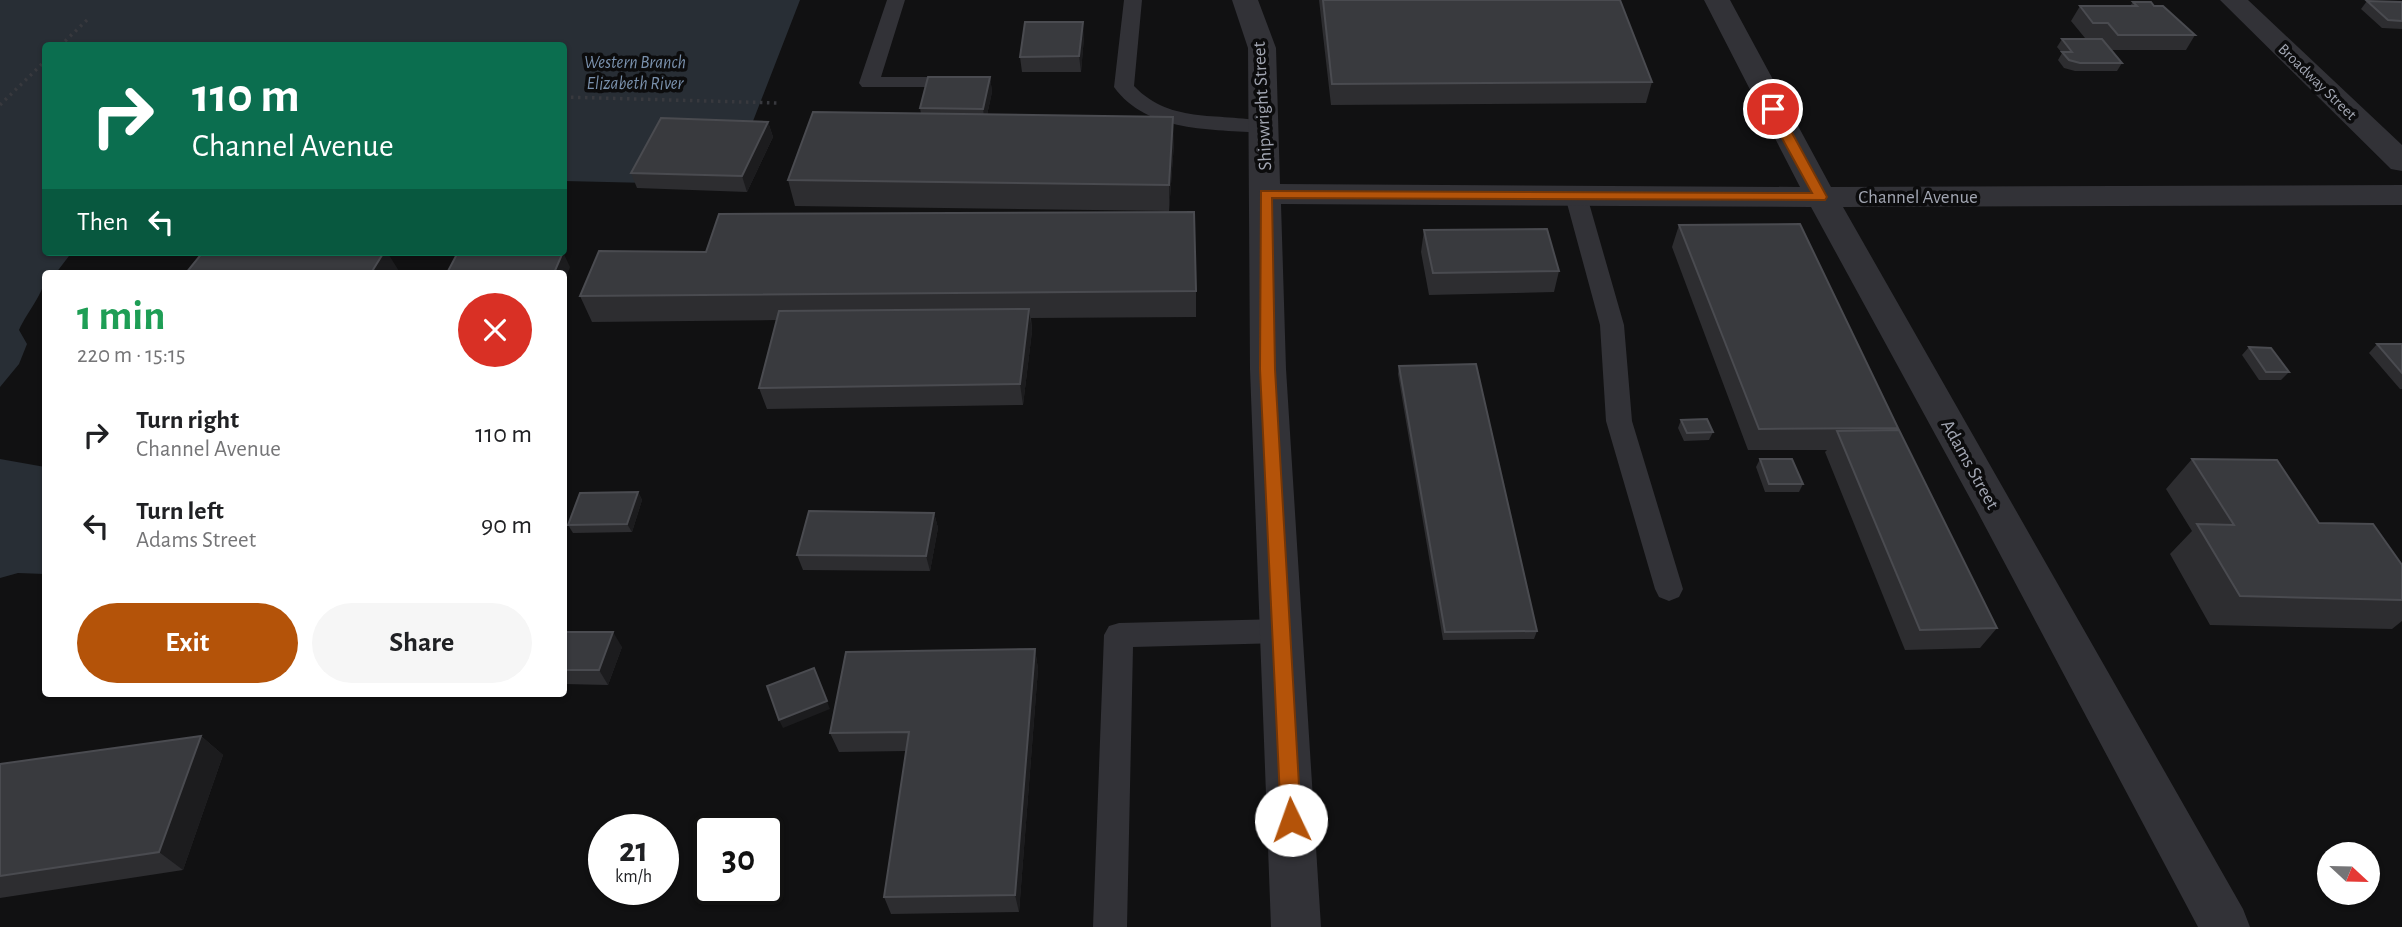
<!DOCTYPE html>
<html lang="en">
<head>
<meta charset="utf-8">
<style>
  body { margin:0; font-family:"Alegreya Sans",sans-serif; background:#f6f6f6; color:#202124; height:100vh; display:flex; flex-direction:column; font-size:26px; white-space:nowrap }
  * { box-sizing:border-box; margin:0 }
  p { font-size:23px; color:#757577 }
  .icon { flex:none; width:38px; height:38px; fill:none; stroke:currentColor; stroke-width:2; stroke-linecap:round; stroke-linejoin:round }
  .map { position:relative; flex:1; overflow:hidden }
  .panel { position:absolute; left:42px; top:270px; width:525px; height:427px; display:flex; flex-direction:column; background:#fff; border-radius:7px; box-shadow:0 2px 5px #0004 }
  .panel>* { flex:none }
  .guide { position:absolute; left:42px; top:42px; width:525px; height:214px; border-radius:7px; box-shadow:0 2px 5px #0004; background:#0b6e4f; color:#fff; overflow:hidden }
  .needle { width:46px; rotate:112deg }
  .controls { position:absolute; left:2317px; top:842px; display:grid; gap:14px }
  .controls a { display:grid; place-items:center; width:63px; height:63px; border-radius:50%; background:#fff; box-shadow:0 2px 5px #0004; font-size:35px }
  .speed { position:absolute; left:588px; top:814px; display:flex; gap:14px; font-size:35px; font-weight:700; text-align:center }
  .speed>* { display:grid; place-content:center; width:91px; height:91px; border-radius:50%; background:#fff; box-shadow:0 2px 5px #0004; line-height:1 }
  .speed small { font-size:18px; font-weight:400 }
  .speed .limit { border:4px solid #111; border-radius:10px; background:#fff; color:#111 }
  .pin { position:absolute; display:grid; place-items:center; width:60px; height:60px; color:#fff; margin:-30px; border:4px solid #fff; border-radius:50%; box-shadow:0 2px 7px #0007 }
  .me { position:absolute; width:77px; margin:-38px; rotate:357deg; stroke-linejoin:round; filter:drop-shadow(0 0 5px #0008) }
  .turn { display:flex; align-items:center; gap:24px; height:147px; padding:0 35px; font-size:32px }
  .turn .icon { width:91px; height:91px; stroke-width:2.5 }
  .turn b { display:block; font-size:49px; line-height:60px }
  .then { display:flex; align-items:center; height:66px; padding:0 35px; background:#0003; gap:14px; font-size:26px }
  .round { display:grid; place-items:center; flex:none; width:74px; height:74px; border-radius:37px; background:#f6f6f6 }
  .headline { display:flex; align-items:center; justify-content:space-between; height:119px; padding:0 35px }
  h1 { font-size:42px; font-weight:700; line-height:52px; color:#1e9e55 }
  .primary-button { display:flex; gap:14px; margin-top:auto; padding:14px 35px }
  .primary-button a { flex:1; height:80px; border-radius:42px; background:#b45309; color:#fff; font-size:28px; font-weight:700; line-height:80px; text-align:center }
  .primary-button a+a { background:#f6f6f6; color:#202124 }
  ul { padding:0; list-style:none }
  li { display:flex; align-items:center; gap:21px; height:91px; padding:0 35px }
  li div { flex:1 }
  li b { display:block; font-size:26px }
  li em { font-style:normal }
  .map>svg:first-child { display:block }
  .water { fill:#282e35 }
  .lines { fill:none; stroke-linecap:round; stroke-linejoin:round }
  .path { stroke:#38393e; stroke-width:3.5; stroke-dasharray:2.5 4.5; stroke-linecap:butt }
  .service { fill:#323237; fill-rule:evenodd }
  .minor { fill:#323237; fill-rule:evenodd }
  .wall { fill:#2d2d30 }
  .shaded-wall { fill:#1c1c1e }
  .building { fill:#393a3e; stroke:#4a4b50; stroke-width:2 }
  .route { fill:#b45309; stroke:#753606; stroke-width:2 }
  .labels { text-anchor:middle; stroke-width:7; stroke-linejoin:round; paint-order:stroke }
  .far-street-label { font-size:16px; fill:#a2a6b2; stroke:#0c0c0d }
  .far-water-label { font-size:18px; font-style:italic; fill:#7a91ad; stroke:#0c0c0d }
  .street-label { font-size:19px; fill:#a2a6b2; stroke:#0c0c0d }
</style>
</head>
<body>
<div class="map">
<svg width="2402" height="927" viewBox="0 0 2402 927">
  <rect width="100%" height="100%" fill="#111112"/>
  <path class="water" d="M0 0H800L748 134 649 183 564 181V46H46V252H72L56 273H46C45 293 28 310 19 330L27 344 19 364 0 387Z
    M0 459 45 467V574L18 573 0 578Z"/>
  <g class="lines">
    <path class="path" d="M60 46 88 19
      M564 97 778 103
      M0 105 46 60"/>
    <path class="service" d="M887 0H905L881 77H962L972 83 969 87H862L859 83Z
      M1124 0H1142L1134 86C1172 126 1222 111 1270 123L1273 127 1270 131 1263 133C1213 129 1147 133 1114 87Z
      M1576 189 1584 191 1587 196 1624 325 1632 421 1683 589 1679 597 1669 601 1659 597 1655 589 1606 421 1600 325 1565 196 1568 191Z
      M1281 619 1291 622 1296 631 1291 640 1281 643 1133 647 1127 927H1093L1104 635 1109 626 1119 623Z"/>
    <path class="minor" d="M1232 0H1258L1276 48 1280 184 1800 187 1704 0H1730L1831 187 2402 185V205L1843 207 2243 909 2250 927H2198L1977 511 1811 207 1281 204 1286 369 1321 927H1271L1250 369 1248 48Z
      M2220 0H2248L2402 145V171L2391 169Z"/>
  </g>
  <path class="wall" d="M1319 0H1620L1652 82 1646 103 1331 105Z
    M2367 1 2402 2V29L2382 28 2361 9Z
    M2133 2 2154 6 2195 35 2186 50H2112L2122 63 2117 71H2075L2064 68 2058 60 2062 53 2057 47 2062 39H2100L2085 38 2071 21 2080 6H2130Z
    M1084 37 1081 72H1022L1020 57Z
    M990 77 992 92 987 115 1174 143 1169 211 795 206 788 180 921 114 920 108Z
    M768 122 773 137 747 192 637 188 631 173Z
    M1679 225 1898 428 1896 430 1997 628 1980 648 1905 650 1825 452 1827 450H1748L1672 247Z
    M1424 230 1559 271 1554 292 1429 295 1421 252Z
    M1196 291V317L1031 318 1032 331 1023 405 767 409 759 388 777 320 592 322 580 296Z
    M2377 344H2402V389H2400L2369 353Z
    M2249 347 2289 372 2281 380H2259L2242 355Z
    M1399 366 1537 631 1534 639 1443 640 1398 374Z
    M1681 420 1713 432 1709 440 1684 441 1678 428Z
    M1760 459 1803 484 1799 492H1765L1756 467Z
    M2192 459 2402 565V621L2392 629 2210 625 2170 554 2192 531 2166 489Z
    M638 492 642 500 632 532 573 533 568 525Z
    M934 513 938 528 930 571 803 570 797 555Z
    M564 632 622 647 608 685 564 684Z
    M1035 649 1038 669 1019 912 891 914 884 897 906 751 839 752 830 733Z
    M201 736 223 755 183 870 0 898V764Z"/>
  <path class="shaded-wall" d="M1083 22 1084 37 1081 72 1079 56Z
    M990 77 992 92 985 124 983 109Z
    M1173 117 1174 143 1169 211V185Z
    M768 122 773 137 747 192 742 176Z
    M384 252H387L399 271 398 273H371Z
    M563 252 570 267 564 284V273H554Z
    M1029 309 1032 331 1023 405 1020 384Z
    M638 492 642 500 632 532 627 524Z
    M934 513 938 528 930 571 926 556Z
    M613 632 622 647 608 685 599 670Z
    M1035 649 1038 669 1019 912 1015 895Z
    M814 668 830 709 783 728 779 720Z
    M201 736 223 755 183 870 159 852Z"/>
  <path class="building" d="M1323 0H1620L1652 82 1332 84Z
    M2367 1 2402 2V21L2388 20Z
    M2133 2H2151L2154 6H2163L2195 35H2118L2108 23H2093L2080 6H2137Z
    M1025 22H1083L1079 56 1020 57Z
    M2062 39H2102L2122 63H2080L2069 60 2062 52H2072Z
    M928 77H990L983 109 920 108Z
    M813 112 1173 117 1169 185 788 180Z
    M661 118 768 122 742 176 631 173Z
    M1194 212 1196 291 580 296 599 251 706 252 719 214Z
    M1800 224 1898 428 1759 429 1679 225Z
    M1547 229 1559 271 1433 273 1424 230Z
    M203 252H384L371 273H186Z
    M533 252H563L554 273H447L457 254Z
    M1029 309 1020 384 759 388 779 311Z
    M2377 344H2402V373Z
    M2249 347 2271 348 2289 372H2266Z
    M1476 364 1537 631 1445 632 1399 366Z
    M1707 419 1713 432 1687 433 1681 420Z
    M1899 430 1997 628 1920 630 1837 431Z
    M1760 459H1792L1803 484H1769Z
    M2192 459 2277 460 2319 523 2373 524 2402 565V600L2240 596 2197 524 2234 525Z
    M638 492 627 524 568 525 580 493Z
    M809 511 934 513 926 556 797 555Z
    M564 632H613L599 670H564Z
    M1035 649 1015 895 884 897 909 732 830 733 846 652Z
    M814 668 827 701 779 720 767 686Z
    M201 736 159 852 0 876V764Z"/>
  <path class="route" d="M1773 105 1779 109 1827 197 1825 200 1272 198 1275 369 1301 820 1298 826 1291 829 1284 826 1281 820 1260 369 1261 191 1812 193 1766 109Z"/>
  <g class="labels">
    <g class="far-street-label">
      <text transform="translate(2318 81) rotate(44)" y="6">Broadway Street</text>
    </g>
    <g class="far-water-label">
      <text x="635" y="68">Western Branch<tspan x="635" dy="21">Elizabeth River</tspan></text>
    </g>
    <g class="street-label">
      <text transform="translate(1261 106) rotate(-93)" y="7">Shipwright Street</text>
      <text x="1918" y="203">Channel Avenue</text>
      <text transform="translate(1971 464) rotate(61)" y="7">Adams Street</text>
    </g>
  </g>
</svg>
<div class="controls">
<a><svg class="needle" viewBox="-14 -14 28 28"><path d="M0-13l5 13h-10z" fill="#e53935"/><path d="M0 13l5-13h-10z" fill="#757577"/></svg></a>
</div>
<div class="speed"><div>21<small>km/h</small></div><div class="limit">30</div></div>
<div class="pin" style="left:1773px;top:109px;background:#d93025"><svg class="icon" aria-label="arrive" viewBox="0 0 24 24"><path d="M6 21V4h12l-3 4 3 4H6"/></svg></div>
<svg class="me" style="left:1291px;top:820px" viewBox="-20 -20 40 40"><circle r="19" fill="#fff"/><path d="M0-13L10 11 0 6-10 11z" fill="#b45309"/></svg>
<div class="guide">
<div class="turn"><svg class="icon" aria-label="right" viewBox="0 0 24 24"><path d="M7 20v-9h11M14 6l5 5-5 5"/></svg><div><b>110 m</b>Channel Avenue</div></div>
<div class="then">Then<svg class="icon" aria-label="left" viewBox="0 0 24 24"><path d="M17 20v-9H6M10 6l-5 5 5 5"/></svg></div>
</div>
<section class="panel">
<div class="headline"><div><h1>1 min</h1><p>220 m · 15:15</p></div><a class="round" style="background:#d93025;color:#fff"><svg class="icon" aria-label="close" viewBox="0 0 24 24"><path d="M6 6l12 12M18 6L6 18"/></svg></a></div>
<ul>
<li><svg class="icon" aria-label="right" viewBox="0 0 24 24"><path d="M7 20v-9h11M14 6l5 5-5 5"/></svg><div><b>Turn right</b><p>Channel Avenue</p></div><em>110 m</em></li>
<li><svg class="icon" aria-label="left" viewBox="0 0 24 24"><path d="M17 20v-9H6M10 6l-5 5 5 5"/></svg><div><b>Turn left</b><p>Adams Street</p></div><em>90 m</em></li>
</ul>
<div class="primary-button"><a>Exit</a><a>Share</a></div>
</section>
</div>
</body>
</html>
